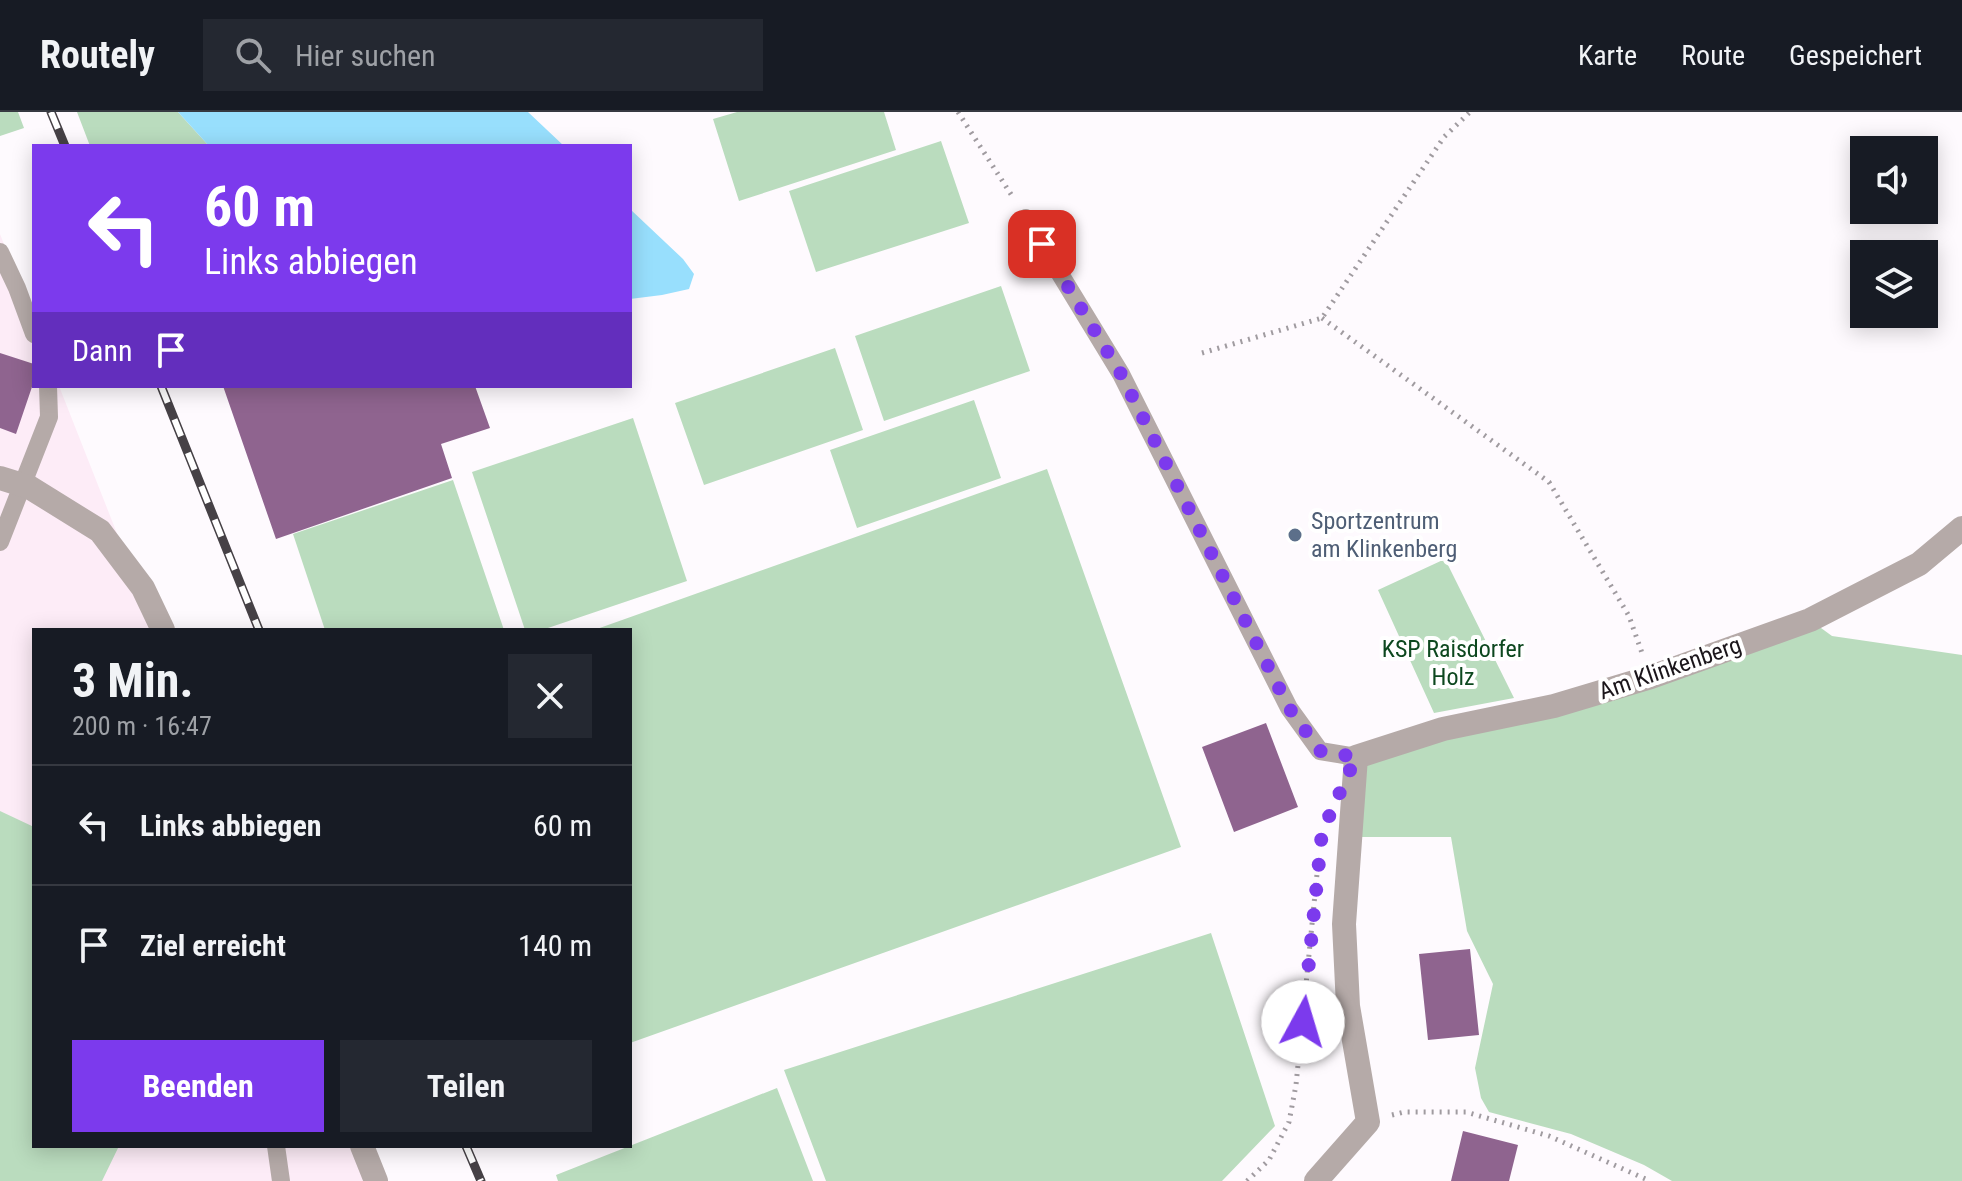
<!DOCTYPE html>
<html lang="de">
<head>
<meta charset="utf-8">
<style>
  body { margin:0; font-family:"Roboto Condensed",sans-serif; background:#242831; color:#f1f3f6; height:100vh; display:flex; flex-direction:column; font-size:30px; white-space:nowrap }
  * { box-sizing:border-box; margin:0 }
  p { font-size:26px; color:#9ea1a6 }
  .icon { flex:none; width:44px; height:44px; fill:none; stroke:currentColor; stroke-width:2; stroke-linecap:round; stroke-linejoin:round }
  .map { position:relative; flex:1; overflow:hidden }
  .panel { position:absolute; left:32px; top:516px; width:600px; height:520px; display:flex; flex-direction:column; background:#171b24; border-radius:0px; box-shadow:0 4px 20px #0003 }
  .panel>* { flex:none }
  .guide { position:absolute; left:32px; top:32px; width:600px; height:244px; border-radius:0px; box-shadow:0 4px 20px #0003; background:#7c3aed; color:#fff; overflow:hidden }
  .buttons { position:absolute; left:1850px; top:24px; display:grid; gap:16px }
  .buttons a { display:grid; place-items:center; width:88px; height:88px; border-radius:0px; background:#171b24; box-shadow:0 4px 20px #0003; font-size:40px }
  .pin { position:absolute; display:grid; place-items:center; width:68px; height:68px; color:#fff; margin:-34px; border-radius:16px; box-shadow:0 4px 12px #0006 }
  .me { position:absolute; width:88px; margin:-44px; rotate:6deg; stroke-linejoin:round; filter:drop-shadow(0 0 6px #0008) }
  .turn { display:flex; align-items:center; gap:28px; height:168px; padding:0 40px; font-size:36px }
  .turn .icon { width:104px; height:104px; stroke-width:2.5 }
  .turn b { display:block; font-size:56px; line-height:68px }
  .then { display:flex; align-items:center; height:76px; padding:0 40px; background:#0003; gap:16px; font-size:30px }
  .round { display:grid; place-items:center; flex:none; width:84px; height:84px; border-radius:0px; background:#242831 }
  .head { display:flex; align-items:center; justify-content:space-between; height:136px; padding:0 40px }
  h1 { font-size:48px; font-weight:700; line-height:60px }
  .primary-button { display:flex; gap:16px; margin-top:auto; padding:16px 40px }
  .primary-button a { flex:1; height:92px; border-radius:0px; background:#7c3aed; color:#fff; font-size:32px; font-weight:700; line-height:92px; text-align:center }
  .primary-button a+a { background:#242831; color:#f1f3f6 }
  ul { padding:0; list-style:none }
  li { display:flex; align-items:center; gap:24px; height:120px; padding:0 40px; border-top:2px solid #363941 }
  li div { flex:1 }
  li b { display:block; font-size:30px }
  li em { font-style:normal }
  header { display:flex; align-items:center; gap:48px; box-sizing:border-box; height:112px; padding:0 40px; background:#171b24; border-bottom:2px solid #363941 }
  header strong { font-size:38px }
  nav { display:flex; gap:44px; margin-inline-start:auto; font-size:28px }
  .search { width:560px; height:72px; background:#242831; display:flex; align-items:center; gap:20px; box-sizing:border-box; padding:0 28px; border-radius:0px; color:#9ea1a6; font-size:30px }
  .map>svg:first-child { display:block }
  .commercial { fill:#fdecf7 }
  .green { fill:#badcbe }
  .water { fill:#98dffd }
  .building { fill:#8f648f }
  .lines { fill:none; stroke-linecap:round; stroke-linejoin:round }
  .path { stroke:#a09ba0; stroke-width:5; stroke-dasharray:2 6; stroke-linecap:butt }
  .lane { stroke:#b5aaa8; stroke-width:18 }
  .street { stroke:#b5aaa8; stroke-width:24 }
  .rail-casing { stroke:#464146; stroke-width:9 }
  .rail { stroke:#fff; stroke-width:6; stroke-dasharray:18; stroke-linecap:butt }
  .route { stroke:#7c3aed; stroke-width:14; stroke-dasharray:0 25.2 }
  .service-dot { fill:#5c6f8a; stroke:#fff; stroke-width:3 }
  .labels { text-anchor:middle; stroke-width:8; stroke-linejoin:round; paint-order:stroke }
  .service-label { font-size:24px; fill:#4e5e75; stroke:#fff; text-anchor:start }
  .park-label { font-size:24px; fill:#0d481f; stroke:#fff }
  .street-label { font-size:24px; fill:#1a151a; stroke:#fff }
</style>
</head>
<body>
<header>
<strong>Routely</strong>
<div class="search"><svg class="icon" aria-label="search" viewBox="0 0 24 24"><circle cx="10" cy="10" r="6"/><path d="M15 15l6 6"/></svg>Hier suchen</div>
<nav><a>Karte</a><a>Route</a><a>Gespeichert</a></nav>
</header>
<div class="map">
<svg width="1962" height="1069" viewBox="0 0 1962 1069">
  <rect width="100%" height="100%" fill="#fefafe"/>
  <path class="commercial" d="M0 122 34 209V274H59L155 518H34V1034H356L369 1069H0Z"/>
  <path class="green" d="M0 0H18L24 16 0 24Z
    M77 0H178L209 34H90Z
    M737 0H884L896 38 739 89 713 7Z
    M941 29 969 111 816 160 789 79Z
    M1001 174 1030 259 884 309 855 224Z
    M835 236 863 318 704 373 675 291Z
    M974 288 1001 366 857 416 830 338Z
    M633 306 687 469 542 518H525L472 360Z
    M1047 357 1181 735 630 931V518H594Z
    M453 368 504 518H325L293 422Z
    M1445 447 1514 586 1434 601 1378 478Z
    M1810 508 1832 524 1962 543V1069H1672L1644 1053 1571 1022 1489 1000 1481 986 1475 956 1493 872 1467 819 1451 725H1362L1356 645Z
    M0 699 34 715V1034H119L102 1069H0Z
    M1211 821 1275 1014 1222 1069H826L784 958Z
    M777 976 813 1069H558L556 1063Z"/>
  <path class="water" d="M178 0H528L564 34H209Z
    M630 97 683 147 694 162 689 177 662 183 630 187Z"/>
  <path class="building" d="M0 241 34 252V269L16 322 0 316Z
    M223 274H475L490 316 441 332 452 366 276 427Z
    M1266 611 1298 695 1234 720 1202 635Z
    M1470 837 1479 923 1428 928 1419 842Z
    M1463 1019 1518 1033 1509 1069H1451Z"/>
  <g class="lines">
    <path class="path" d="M958 0 1014 87
      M1322 206 1549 370 1629 504 1642 541
      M1202 241 1322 206 1444 25 1470 0
      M1392 1003 1404 1000H1466L1549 1024 1650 1069
      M1247 1069 1269 1048 1289 1010 1296 973 1317 762"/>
    <path class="lane" d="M1026 106 1121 262 1289 596 1320 639 1356 645
      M0 140 17 176 34 222
      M0 430 49 305 48 274
      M276 1034 281 1069"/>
    <path class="street" d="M0 366 29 375 100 419 143 476 163 518
      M362 1034 376 1069
      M1316 1069 1368 1010 1348 894 1344 812 1356 645 1443 617 1554 594 1651 565 1810 508 1919 452 1962 416"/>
    <g class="rail-casing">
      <path id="rail" d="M51 0 65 34
        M161 274 259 518
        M466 1034 481 1069"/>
    </g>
    <use href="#rail" class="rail"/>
  </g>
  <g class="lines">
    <path class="route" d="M1042 132 1121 262 1289 596 1320 639 1356 645 1322 720 1303 910"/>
  </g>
  <circle class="service-dot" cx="1295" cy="423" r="8"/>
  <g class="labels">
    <g class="service-label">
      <text x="1311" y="417">Sportzentrum<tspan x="1311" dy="28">am Klinkenberg</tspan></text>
    </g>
    <g class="park-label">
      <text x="1453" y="545">KSP Raisdorfer<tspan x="1453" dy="28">Holz</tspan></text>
    </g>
    <g class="street-label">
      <text transform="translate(1670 556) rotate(-19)" y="8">Am Klinkenberg</text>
    </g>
  </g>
</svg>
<div class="buttons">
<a><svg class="icon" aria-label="sound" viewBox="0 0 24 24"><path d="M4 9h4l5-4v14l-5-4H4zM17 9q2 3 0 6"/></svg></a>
<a><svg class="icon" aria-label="layers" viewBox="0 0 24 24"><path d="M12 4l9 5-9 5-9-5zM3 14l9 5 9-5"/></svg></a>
</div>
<div class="pin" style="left:1042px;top:132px;background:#d93025"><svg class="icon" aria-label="arrive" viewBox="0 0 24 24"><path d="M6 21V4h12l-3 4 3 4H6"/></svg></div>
<svg class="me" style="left:1303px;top:910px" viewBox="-20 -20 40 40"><circle r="19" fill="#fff"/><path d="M0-13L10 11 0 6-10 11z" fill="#7c3aed"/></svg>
<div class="guide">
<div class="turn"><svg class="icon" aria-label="left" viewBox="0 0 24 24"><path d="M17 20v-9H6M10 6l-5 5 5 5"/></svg><div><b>60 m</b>Links abbiegen</div></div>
<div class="then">Dann<svg class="icon" aria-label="arrive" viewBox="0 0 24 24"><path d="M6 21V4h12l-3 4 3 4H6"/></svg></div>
</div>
<section class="panel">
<div class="head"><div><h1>3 Min.</h1><p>200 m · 16:47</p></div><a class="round"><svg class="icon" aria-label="close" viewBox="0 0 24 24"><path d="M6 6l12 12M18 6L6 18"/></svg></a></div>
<ul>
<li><svg class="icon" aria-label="left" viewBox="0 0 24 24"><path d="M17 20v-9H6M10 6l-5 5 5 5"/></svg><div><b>Links abbiegen</b></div><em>60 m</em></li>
<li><svg class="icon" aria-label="arrive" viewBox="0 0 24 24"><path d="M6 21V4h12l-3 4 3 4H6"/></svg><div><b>Ziel erreicht</b></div><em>140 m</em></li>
</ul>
<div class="primary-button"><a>Beenden</a><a>Teilen</a></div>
</section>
</div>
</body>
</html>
